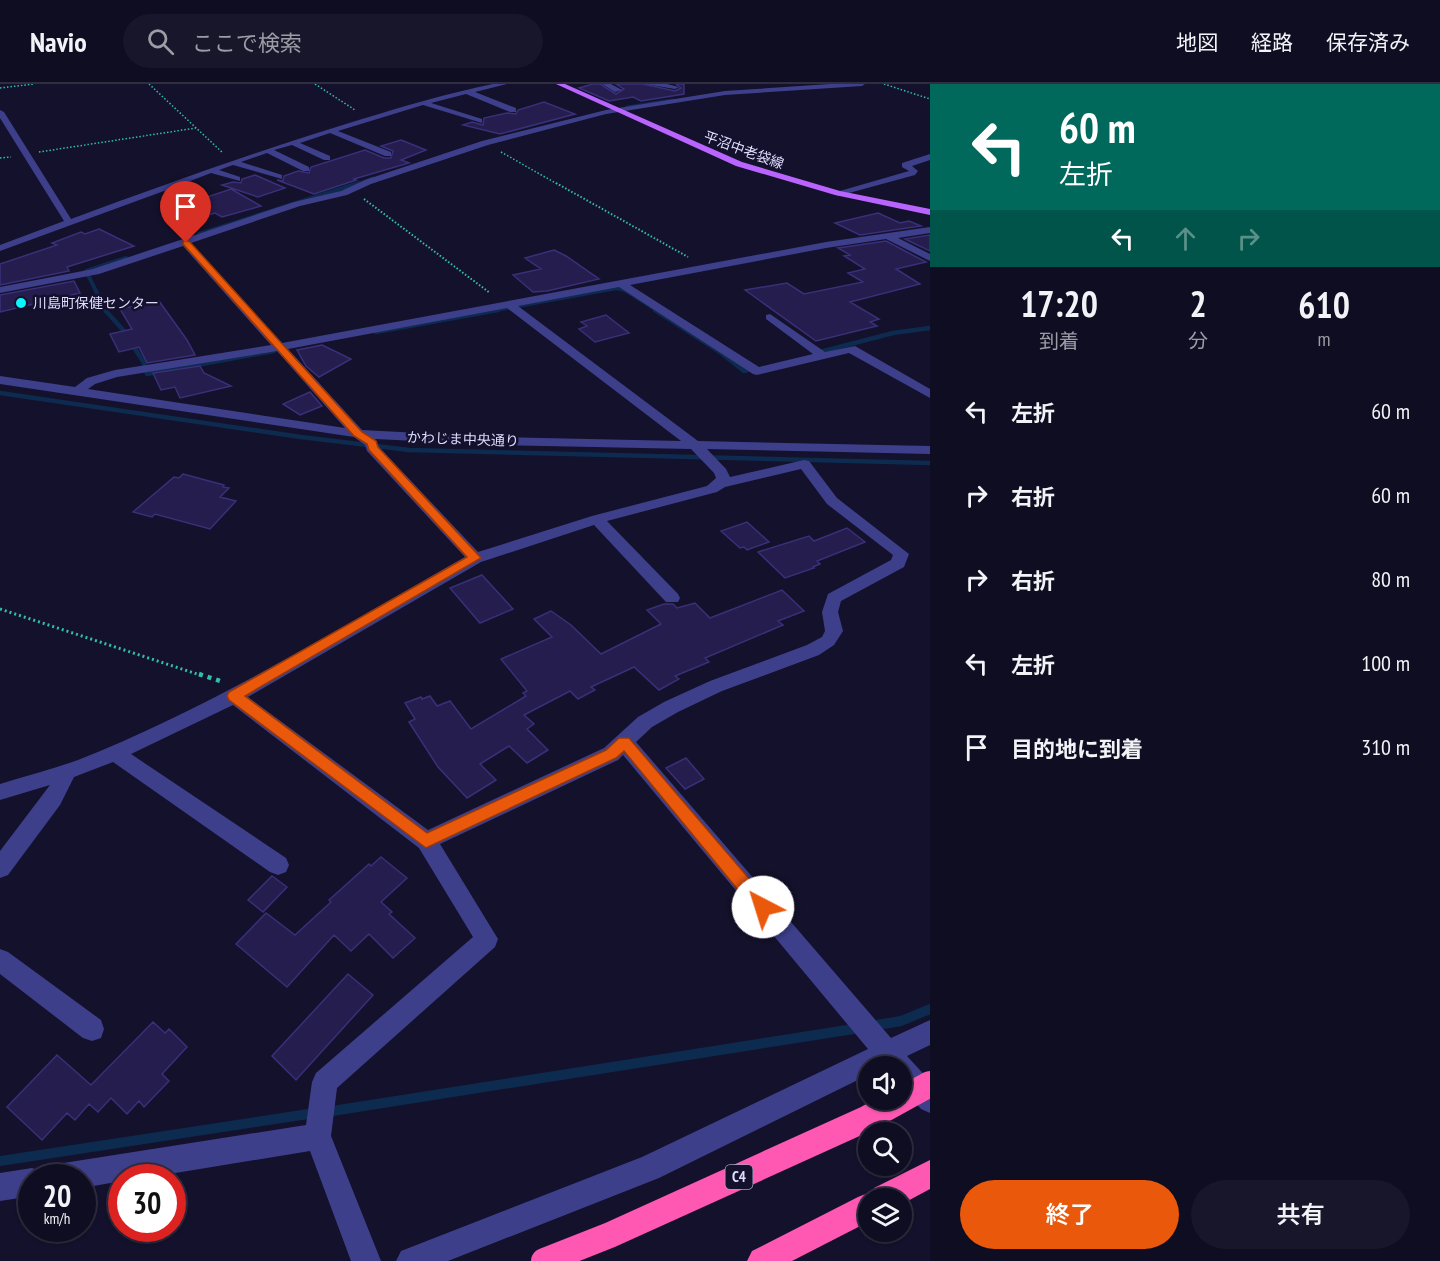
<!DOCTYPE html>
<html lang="ja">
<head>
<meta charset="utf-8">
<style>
  body { margin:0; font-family:"PT Sans Narrow","Noto Sans JP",sans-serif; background:#18162a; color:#f1f3f6; height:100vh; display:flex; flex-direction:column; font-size:22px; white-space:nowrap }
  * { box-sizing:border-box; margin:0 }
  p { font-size:20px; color:#9b9ca5 }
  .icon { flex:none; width:33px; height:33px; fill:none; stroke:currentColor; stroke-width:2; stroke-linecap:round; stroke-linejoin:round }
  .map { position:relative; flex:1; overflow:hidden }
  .side { display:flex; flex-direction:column; background:#0f0d21; width:510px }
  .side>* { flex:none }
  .guide { background:#00695c; color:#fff; overflow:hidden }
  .buttons { position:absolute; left:858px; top:972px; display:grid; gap:12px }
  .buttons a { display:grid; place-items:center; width:54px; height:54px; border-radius:50%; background:#0f0d21; box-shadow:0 2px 4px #0004,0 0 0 2px #2f2d3f; font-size:30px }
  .speed { position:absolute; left:18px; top:1080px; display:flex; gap:12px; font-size:30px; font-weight:700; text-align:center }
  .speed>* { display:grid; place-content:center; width:78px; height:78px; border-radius:50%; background:#0f0d21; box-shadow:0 2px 4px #0004,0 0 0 2px #2f2d3f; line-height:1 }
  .speed small { font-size:15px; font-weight:400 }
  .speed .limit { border:9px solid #d22; background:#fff; color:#111 }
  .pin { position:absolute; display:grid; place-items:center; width:51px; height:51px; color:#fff; margin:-62px -26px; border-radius:50% 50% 50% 0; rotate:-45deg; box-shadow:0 0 6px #0007 }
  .pin .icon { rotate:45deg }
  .me { position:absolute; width:66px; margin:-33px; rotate:320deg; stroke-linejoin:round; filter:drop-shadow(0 0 4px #0008) }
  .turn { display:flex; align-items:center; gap:21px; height:126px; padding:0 30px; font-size:27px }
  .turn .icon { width:78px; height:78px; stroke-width:2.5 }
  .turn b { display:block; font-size:42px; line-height:51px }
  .lanes { display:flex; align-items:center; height:57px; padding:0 30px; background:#0003; justify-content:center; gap:30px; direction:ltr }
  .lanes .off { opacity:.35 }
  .eta { display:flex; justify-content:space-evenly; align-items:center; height:102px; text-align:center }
  .eta b { font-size:36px; font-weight:600; line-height:42px }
  .cta { display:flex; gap:12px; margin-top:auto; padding:12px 30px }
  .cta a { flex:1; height:69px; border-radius:36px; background:#ea580c; color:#fff; font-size:24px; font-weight:600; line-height:69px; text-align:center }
  .cta a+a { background:#18162a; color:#f1f3f6 }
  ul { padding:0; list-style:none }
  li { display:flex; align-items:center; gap:18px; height:84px; padding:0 30px }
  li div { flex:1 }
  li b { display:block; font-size:22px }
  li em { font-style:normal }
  header { display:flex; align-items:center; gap:36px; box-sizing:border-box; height:84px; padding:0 30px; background:#0f0d21; border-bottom:2px solid #2f2d3f }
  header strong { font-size:28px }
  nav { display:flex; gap:33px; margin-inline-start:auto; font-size:21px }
  .search { width:420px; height:54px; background:#18162a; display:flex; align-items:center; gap:15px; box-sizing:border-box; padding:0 21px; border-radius:33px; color:#9b9ca5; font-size:22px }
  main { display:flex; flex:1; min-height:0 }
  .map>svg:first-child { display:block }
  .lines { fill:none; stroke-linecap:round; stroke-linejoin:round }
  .stream-far3 { stroke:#0d2a4f; stroke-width:3 }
  .stream-far2 { stroke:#0d2a4f; stroke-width:4 }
  .stream-far1 { stroke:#0d2a4f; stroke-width:4.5 }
  .stream { stroke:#0d2a4f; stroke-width:10 }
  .building { fill:#241d4d; stroke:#393079; stroke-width:1.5 }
  .path-far3 { stroke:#31beac; stroke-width:1.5; stroke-dasharray:1.5 2; stroke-linecap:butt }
  .path-far2 { stroke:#31beac; stroke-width:2; stroke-dasharray:1.5 2; stroke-linecap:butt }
  .path-far1 { stroke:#31beac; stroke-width:3; stroke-dasharray:2 3; stroke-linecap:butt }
  .path { stroke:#31beac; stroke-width:4.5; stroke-dasharray:4 5; stroke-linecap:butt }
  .minor { fill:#3d3f8b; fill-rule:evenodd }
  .major { fill:#ba64ff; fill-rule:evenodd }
  .highway { fill:#ff58b3; fill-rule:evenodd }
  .highway-bridge { stroke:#ff58b3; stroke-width:26 }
  .route { fill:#ea580c; stroke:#983908; stroke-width:1.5 }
  .poi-dot { fill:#09f7fe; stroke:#14112c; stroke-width:2 }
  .labels { text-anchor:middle; stroke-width:5; stroke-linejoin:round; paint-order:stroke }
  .far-street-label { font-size:14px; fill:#deddff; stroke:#14112c }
  .far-poi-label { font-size:14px; fill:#deddff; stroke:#14112c; text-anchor:start }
  .shield { fill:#14112c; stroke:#a1a0c0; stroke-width:1.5 }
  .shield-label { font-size:15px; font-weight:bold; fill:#deddff }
</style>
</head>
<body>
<header>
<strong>Navio</strong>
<div class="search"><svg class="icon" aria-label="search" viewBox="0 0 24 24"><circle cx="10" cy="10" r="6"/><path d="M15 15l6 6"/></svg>ここで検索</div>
<nav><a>地図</a><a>経路</a><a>保存済み</a></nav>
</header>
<main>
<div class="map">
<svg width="930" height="1177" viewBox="0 0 930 1177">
  <rect width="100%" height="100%" fill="#14112c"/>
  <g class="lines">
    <path class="stream-far3" d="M627 23 672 16
      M355 101 373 94"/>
    <path class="stream-far2" d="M199 150 359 99
      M106 227 86 187 126 174
      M490 227 617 204 625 206 658 227"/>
    <path class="stream-far1" d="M105 226 124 247 144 279 147 290 274 267
      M655 226 720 268 744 287 755 284
      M376 248 498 226
      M816 269 893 249 930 244
      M0 309 301 353 409 366 930 379"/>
    <path class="stream" d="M871 942 901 937 930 925
      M326 1028 860 944
      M0 1077 315 1029"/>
  </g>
  <path class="building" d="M593 0H600L616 10 624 5 616 0H643L675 7 681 4 676 0H684V10L641 17 633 13 609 17 579 4Z
    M544 18 575 30 500 50 463 41 472 38 483 41 484 34 507 29 516 30 518 26Z
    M401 56 426 66 401 76 409 79 354 95 356 96 314 110 277 96 283 97 284 92 298 87 309 89 311 83 365 66 384 74H391L393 67 381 62Z
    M255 91 285 104 258 113 222 101 233 98 241 99 242 95Z
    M231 105 261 122 222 133 215 129 204 132 181 122 196 121 198 116Z
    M878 129 900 139 909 137 921 142 860 151 835 139Z
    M99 145 134 162 67 183 69 187 0 201V180L57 161 52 159 81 148 85 150Z
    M930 151V167L905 155Z
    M886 157 926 178 896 185 920 200 850 218 879 235 870 238 877 242 816 257 745 206 787 199 804 210 863 198 848 189 865 185 844 172 850 171 838 164Z
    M554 166 566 172 599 195 547 207 533 208 513 191 541 185 525 174Z
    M74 197 80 209 0 228V211Z
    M159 217 187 256 195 271 147 279 139 263 119 268 110 250 132 245 120 225Z
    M606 231 629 249 595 258 579 245 587 242 581 238Z
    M322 261 351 275 319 293 306 282 297 266Z
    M200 282 204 289 231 302 180 314 175 303 161 306 153 289Z
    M310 308 322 322 300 331 283 320Z
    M183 390 224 401 223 403 229 404 220 413 236 417 210 445 155 430 152 433 133 428 174 393 179 394Z
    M747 438 769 458 747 466 744 463 740 464 721 447Z
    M847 444 865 458 817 477 820 480 813 483 814 484 785 494 758 468 809 452 814 457Z
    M482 491 513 525 480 539 450 504Z
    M782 506 804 527 778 537 783 541 705 574 709 578 675 592 679 595 659 606 634 583 591 603 595 606 578 615 570 607 524 631 534 640 527 645 548 666 527 679 509 662 480 680 496 696 467 714 438 683 409 638 415 635 405 619 421 613 422 615 430 612 437 622 450 617 471 645 526 612 523 609 527 607 501 575 552 553 534 535 551 527 571 541 601 570 661 540 647 526 664 520H673L677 524 695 519 710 534Z
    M686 674 704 695 685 705 666 684Z
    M381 773 407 794 381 818 392 828 389 830 415 854 393 874 369 850 351 867 334 851 287 903 236 860 266 829 295 851 331 818 329 816 369 780 371 782Z
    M272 792 287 803 263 828 248 816Z
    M348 890 373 911 296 996 272 972Z
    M153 938 165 949 169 945 187 963 162 990 169 997 144 1023 139 1017 127 1030 111 1014 98 1028 89 1020 75 1036 67 1029 42 1056 7 1023 57 971 91 1001Z"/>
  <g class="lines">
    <path class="path-far3" d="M149 0 223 69
      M315 0 355 26
      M884 0 930 15
      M0 4 34 0
      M39 68 196 44
      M501 68 559 101
      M0 74 11 73"/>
    <path class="path-far2" d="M556 99 688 173
      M364 115 490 209"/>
    <path class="path-far1" d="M0 525 203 592"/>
    <path class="path" d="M199 590 223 598"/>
    <path class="minor" d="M493 0H507L475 8 516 24V28H510L466 10 431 19 482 35V39L423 21 338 47 391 68V72H385L330 49 300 59 330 72V76H324L292 61 274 66 309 83V87H303L267 69 241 78 282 91V95L233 81 219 86 240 93V97L211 89 172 104 196 115V119H190L164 107 0 167V161L64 137 0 34V26L4 28 71 135C169 99 263 65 362 35 405 22 449 9 493 0Z
      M602 0H611L622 6 615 8Z
      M645 0H667L679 3 675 5Z
      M830 0H865L862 2 725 11 606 30 488 61 371 100 347 111 300 122 191 159 282 259 826 158 930 143V149L898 154 930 170V177L886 155 826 164 630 201 759 283 813 270 766 235V231L770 230 825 268 855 262 930 305V314L849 269 757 291 753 290 619 203 518 222 698 357 930 362V370L707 365 726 385 730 393 804 376 809 377 837 414 909 470 904 483 841 517 838 528 843 547 834 561 819 571 722 607 678 628 652 643 636 658 891 954 930 936V961L907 972 930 997V1029L921 1025 902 1004V982H868V991L659 1094 448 1177H396L401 1167 642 1073 868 965 623 671 618 676 440 760 498 855 495 863 337 1004 331 1052 381 1177H351L310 1067 145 1094H122V1097L82 1104V1094H32V1112L0 1117V1089L32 1084 42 1088 44 1093 47 1084 57 1080 306 1041 312 998 316 989 473 853 419 764 233 621 131 670 286 774 289 781 286 788 278 791 270 788 113 678 74 693 60 721 8 791 0 794V767L50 701 0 716V700C26 692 53 685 78 676 214 622 338 545 465 473L367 367 365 361 354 353 0 300V292L75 303 87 294 115 286 271 261 183 162 99 190 0 209V203L93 185 294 118 341 107 365 96 482 57 606 26 725 7ZM507 224 681 357 497 353 362 346 288 265ZM277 267 345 344 88 305 95 300 117 293ZM375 355 497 361 691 365 714 389 716 394 707 402 592 432 478 468 379 363ZM801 385 827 420 893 471 891 476 828 510 822 528 825 547 822 553 807 561 710 597 664 618 638 633 604 664 428 746 248 613 481 478 594 441 666 518H678L680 514 678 510 607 437 717 408 725 403Z
      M930 70V76L912 82 918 87 915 91 838 112 833 109 909 87 902 83V79Z
      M0 865 8 868 101 936 104 945 101 954 92 957 83 954 0 890Z"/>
    <path class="major" d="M556 0H565L742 78 840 107 930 125V131L835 111 736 82Z"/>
    <path class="highway" d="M930 1076V1105L902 1120V1114H868V1138L792 1177H747L752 1167 858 1113 868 1109 872 1110 874 1104Z"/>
    <path class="highway-bridge" d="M544 1177 610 1151 868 1034 930 1000"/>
  </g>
  <path class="route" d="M183 157H189L362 348 376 357 378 363 481 474 245 612 427 749 606 666 619 654H629L769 818 772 823 769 829 763 831 757 829 624 667 616 674 426 764 229 616 227 612 229 608 467 473 369 366 367 360 354 352 183 160Z"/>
  <circle class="poi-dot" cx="21" cy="219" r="6"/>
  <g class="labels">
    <g class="far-street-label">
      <text transform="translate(744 66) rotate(20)" y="5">平沼中老袋線</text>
      <text transform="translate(463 355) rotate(2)" y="5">かわじま中央通り</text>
    </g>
    <g class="far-poi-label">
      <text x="33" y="224">川島町保健センター</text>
    </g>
    <rect class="shield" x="725.5" y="1081" width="27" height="24" rx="4.5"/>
    <g class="shield-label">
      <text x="739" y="1098">C4</text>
    </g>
  </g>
</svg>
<div class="buttons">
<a><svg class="icon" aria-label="sound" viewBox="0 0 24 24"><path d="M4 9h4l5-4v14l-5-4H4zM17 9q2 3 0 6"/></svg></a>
<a><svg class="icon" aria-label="search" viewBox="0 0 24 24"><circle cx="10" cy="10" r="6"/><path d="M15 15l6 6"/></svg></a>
<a><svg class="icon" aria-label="layers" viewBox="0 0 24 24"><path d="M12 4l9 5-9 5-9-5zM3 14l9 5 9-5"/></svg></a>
</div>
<div class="speed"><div>20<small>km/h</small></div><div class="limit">30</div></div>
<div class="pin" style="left:186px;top:159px;background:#d93025"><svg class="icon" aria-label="arrive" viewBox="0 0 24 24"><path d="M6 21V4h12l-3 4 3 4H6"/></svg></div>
<svg class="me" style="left:763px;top:823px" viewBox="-20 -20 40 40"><circle r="19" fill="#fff"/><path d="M0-13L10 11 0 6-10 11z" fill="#ea580c"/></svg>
</div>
<section class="side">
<div class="guide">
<div class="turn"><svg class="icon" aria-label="left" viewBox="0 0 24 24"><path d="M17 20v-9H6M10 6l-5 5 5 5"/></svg><div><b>60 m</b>左折</div></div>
<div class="lanes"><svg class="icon" aria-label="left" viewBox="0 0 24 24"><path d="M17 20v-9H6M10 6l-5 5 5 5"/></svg><svg class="icon off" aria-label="ahead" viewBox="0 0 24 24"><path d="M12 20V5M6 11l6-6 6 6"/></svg><svg class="icon off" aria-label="right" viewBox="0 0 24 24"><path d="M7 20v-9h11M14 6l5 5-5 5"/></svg></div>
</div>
<div class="eta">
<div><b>17:20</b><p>到着</p></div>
<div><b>2</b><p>分</p></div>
<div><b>610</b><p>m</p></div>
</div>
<ul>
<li><svg class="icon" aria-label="left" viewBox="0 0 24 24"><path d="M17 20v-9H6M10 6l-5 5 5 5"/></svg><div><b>左折</b></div><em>60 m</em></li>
<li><svg class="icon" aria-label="right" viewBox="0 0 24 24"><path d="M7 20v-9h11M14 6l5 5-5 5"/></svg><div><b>右折</b></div><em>60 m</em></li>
<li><svg class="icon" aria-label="right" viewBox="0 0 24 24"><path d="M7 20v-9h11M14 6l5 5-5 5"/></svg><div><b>右折</b></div><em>80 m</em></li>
<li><svg class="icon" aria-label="left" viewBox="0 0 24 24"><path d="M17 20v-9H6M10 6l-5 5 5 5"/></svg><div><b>左折</b></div><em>100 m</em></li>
<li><svg class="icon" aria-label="arrive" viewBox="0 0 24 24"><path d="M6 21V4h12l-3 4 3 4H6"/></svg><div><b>目的地に到着</b></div><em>310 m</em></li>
</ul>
<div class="cta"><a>終了</a><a>共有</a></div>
</section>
</main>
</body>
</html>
